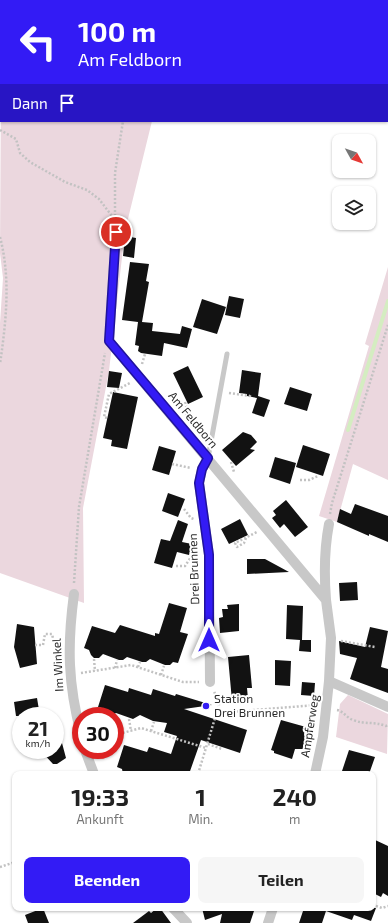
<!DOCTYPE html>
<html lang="de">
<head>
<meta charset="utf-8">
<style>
  body { margin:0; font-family:"Exo 2",sans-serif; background:#f6f6f6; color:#222; height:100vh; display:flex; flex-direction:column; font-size:15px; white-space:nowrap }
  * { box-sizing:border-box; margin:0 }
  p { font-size:13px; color:#767676 }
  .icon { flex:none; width:22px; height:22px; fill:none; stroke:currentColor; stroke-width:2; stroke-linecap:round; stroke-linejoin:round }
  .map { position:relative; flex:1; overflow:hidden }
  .side { position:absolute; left:12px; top:771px; width:364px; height:140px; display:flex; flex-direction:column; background:#fff; border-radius:8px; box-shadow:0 1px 3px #0004 }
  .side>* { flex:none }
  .top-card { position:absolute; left:0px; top:0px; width:388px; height:122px; box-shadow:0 1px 3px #0004; background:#331bf5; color:#fff; overflow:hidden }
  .needle { width:26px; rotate:130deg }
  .fabs { position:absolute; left:332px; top:134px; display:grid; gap:8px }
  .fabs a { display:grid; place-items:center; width:44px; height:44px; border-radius:8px; background:#fff; box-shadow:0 1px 3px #0004; font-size:20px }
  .speed { position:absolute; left:12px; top:707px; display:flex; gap:8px; font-size:20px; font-weight:700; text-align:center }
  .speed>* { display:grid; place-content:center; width:52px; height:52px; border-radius:50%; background:#fff; box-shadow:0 1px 3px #0004; line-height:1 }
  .speed small { font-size:10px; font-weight:400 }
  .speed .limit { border:6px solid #d22; background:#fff; color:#111 }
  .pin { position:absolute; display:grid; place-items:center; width:34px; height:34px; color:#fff; margin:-17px; border:2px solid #fff; border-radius:50%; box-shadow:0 1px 4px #0007 }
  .me { position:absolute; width:44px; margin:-22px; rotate:0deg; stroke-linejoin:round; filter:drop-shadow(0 0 3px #0008) }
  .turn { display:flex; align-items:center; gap:14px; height:84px; padding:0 12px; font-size:18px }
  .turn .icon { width:52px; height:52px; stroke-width:2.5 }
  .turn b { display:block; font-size:28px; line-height:34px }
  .then { display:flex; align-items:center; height:38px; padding:0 12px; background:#0003; gap:8px; font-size:15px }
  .eta { display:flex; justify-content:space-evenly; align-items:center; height:68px; text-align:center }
  .eta b { font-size:24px; font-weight:700; line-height:28px }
  .button { display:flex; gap:8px; margin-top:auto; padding:8px 12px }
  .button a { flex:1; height:46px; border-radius:8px; background:#331bf5; color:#fff; font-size:16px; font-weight:700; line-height:46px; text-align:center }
  .button a+a { background:#f6f6f6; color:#222 }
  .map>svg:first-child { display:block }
  .green { fill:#ebd7de }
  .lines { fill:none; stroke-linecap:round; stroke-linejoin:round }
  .stream { stroke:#d4edc1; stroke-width:4 }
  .building { fill:#121212 }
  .path { stroke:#c2c2c2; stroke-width:2.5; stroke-dasharray:2 2; stroke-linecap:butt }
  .lane { stroke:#c8c8c8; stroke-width:5 }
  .street { stroke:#c8c8c8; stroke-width:10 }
  .route-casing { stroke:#21129f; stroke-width:10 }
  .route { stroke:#331bf5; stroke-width:7 }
  .poi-dot { fill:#331bf5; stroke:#fff; stroke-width:1.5 }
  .labels { text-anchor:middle; stroke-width:4; stroke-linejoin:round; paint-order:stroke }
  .street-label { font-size:12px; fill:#2b2b2b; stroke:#fff }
  .poi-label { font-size:12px; fill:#2b2b2b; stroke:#fff; text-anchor:start }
</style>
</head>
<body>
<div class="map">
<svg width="388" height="923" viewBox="0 0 388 923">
  <rect width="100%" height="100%" fill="#fff"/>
  <path class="green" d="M1 82V121H152L125 231 109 371 83 508 84 603 0 573V323L3 278 0 253Z
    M388 267V480L353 464 337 522 319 516 369 346 365 344Z
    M348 695 388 714 387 754 336 737 340 704Z"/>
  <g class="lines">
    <path class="stream" d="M348 430 388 301"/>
  </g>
  <path class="building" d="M125 236 136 238 134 258 123 256Z
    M130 262 149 264 146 281 149 282 142 322 153 323 152 331 180 334 182 326 192 329 187 348 164 343 162 356 141 353 138 351 139 346 135 345 138 322 122 320Z
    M229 296 244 299 240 318 225 315Z
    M202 299 226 307 217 334 193 327Z
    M188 366 203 397 188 404 173 373Z
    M242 370 261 373 258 396 270 400 264 417 252 413 257 398 247 396V394L239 393Z
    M109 371 122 373 119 388 107 387Z
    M290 387 312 394 307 411 284 404Z
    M113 392 138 397 127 449 111 446 112 440 103 438Z
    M243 432 251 435 257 442 250 449 255 450 236 466 222 450Z
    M303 445 330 454 323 476 296 467Z
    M159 446 176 451 169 475 152 470Z
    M275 457 296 463 290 484 269 477Z
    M168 493 185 499 178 517 162 511Z
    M286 500 308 527 295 537 284 524 280 528 272 518 276 515 273 511Z
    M355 504 388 516V542L369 534V536L337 522 340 509 351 514Z
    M240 519 248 535 229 544 221 529Z
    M178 520 188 524 182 542 192 544 189 555 177 552 172 568 154 563 161 539 170 541Z
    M247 559H265L289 572 247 574Z
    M357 582 358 600 340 601 339 583Z
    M169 603 187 608 180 632 188 634 178 663 173 662 170 665H165L150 659 146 662H142L127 657 123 660H119L103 654 99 658H94L91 655 89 650 84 648 92 626 115 633 120 625 155 636V633L159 634Z
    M239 604V631L220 633 219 618 223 617 222 609H228L227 605Z
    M287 605 303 606 302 640H311V652L299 651 300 640 286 639Z
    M17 624 34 627 37 664 20 668 14 647Z
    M370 627 388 631 381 667 388 669V693L350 679 357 658 340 654 339 641 365 647Z
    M249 655 252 688H247L248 699 232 701 228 657Z
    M275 660 291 661 290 686 275 685Z
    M302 682 315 683 314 696 301 695Z
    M105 685 128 692 129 688 151 695 153 689 175 696 176 694 212 705 184 709 247 730 240 753 201 740 189 774H123L122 769 117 767 124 745 147 752 149 747 171 754 177 736 164 732 167 723 153 721 140 715 133 719 116 713 111 716H104L102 708 98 707Z
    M37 698 40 716H16L14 702Z
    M281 720 306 727 304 734 307 744 303 749H295L292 759 274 753V751L271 750Z
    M58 728 66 758 57 764H53L40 750H55V729Z
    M349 750 375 757 369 774H341Z
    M373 839 388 846V896L383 893 381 897 373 893Z
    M43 908 49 923H28L25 915Z
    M157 908H160L171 923H133L149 911 151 913Z
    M202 908H255L250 923H220L222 914 205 920Z
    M304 908H376L371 921 354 915 352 920 326 911 322 923H299Z"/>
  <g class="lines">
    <path class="path" d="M299 0 304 1
      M26 1V0
      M141 1V0
      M387 17H388
      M0 95 1 91
      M0 130 16 139 20 153 30 162 65 182 87 190 99 199 115 220
      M115 220V173L123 121
      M0 237C11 279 6 322 0 364
      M142 364 145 354
      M229 393 250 396V394
      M185 402 187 410 186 416
      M107 418 104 417 109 394 130 383
      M231 462 234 472
      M172 464 191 468
      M300 480H309L318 476
      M184 509 191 518 194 519
      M330 514 332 503 388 325
      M246 538 244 543 237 547 235 543 257 532
      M176 566H185L193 554H198
      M74 583 79 507 105 353
      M341 641 375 647
      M35 645H43L45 634H52L56 651H60
      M94 659 95 671
      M138 667 140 662
      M115 668 117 660
      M81 673 131 665 183 682H199
      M161 675 164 666
      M337 710C343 711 347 718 353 720 366 725 373 721 386 726L388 725
      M217 713 316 705
      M129 719 131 731
      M151 731 154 722
      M115 735 141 728 206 748
      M208 744 222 749
      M198 774 219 705 214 691
      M0 867 15 862
      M376 906 382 908 388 906"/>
    <path class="lane" d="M208 458 227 354"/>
    <path class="street" d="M116 232 109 341 326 600 331 638 329 681 388 707
      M208 458 202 469 199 483 209 555 210 682
      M74 594C67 646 68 684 81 734
      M326 600C324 574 324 550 329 524
      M85 750 94 774
      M315 774 323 737 329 681
      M173 908 187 923
      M268 923 273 908"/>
  </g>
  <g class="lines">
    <g class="route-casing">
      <path id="route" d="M116 232 109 341 208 458 202 469 199 483 209 555V640"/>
    </g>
    <use href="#route" class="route"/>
  </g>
  <circle class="poi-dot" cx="206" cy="706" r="4"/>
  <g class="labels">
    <g class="street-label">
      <text transform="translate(193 420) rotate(50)" y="4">Am Feldborn</text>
      <text transform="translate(194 569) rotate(-92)" y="4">Drei Brunnen</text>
      <text transform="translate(58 665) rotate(-93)" y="4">Im Winkel</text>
      <text transform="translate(310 726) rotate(-81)" y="4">Ampferweg</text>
    </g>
    <g class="poi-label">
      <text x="214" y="703">Station<tspan x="214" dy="14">Drei Brunnen</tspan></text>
    </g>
  </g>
</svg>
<div class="fabs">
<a><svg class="needle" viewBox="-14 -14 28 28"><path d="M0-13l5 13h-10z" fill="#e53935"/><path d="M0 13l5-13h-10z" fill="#767676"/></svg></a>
<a><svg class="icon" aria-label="layers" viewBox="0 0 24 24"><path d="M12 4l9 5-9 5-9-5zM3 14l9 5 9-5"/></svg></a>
</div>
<div class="speed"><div>21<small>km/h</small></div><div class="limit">30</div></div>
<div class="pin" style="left:116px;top:232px;background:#d93025"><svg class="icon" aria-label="arrive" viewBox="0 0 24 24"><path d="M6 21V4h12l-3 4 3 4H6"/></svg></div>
<svg class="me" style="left:209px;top:640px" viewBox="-20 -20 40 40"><path d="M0-17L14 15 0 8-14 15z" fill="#331bf5" stroke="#fff" stroke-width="4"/></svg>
<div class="top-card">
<div class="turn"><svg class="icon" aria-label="left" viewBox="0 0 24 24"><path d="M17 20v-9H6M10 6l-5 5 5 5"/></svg><div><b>100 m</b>Am Feldborn</div></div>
<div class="then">Dann<svg class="icon" aria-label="arrive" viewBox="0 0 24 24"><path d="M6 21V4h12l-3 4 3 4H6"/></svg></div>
</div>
<section class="side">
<div class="eta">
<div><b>19:33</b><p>Ankunft</p></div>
<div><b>1</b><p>Min.</p></div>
<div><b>240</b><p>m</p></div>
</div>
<div class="button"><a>Beenden</a><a>Teilen</a></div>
</section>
</div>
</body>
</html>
